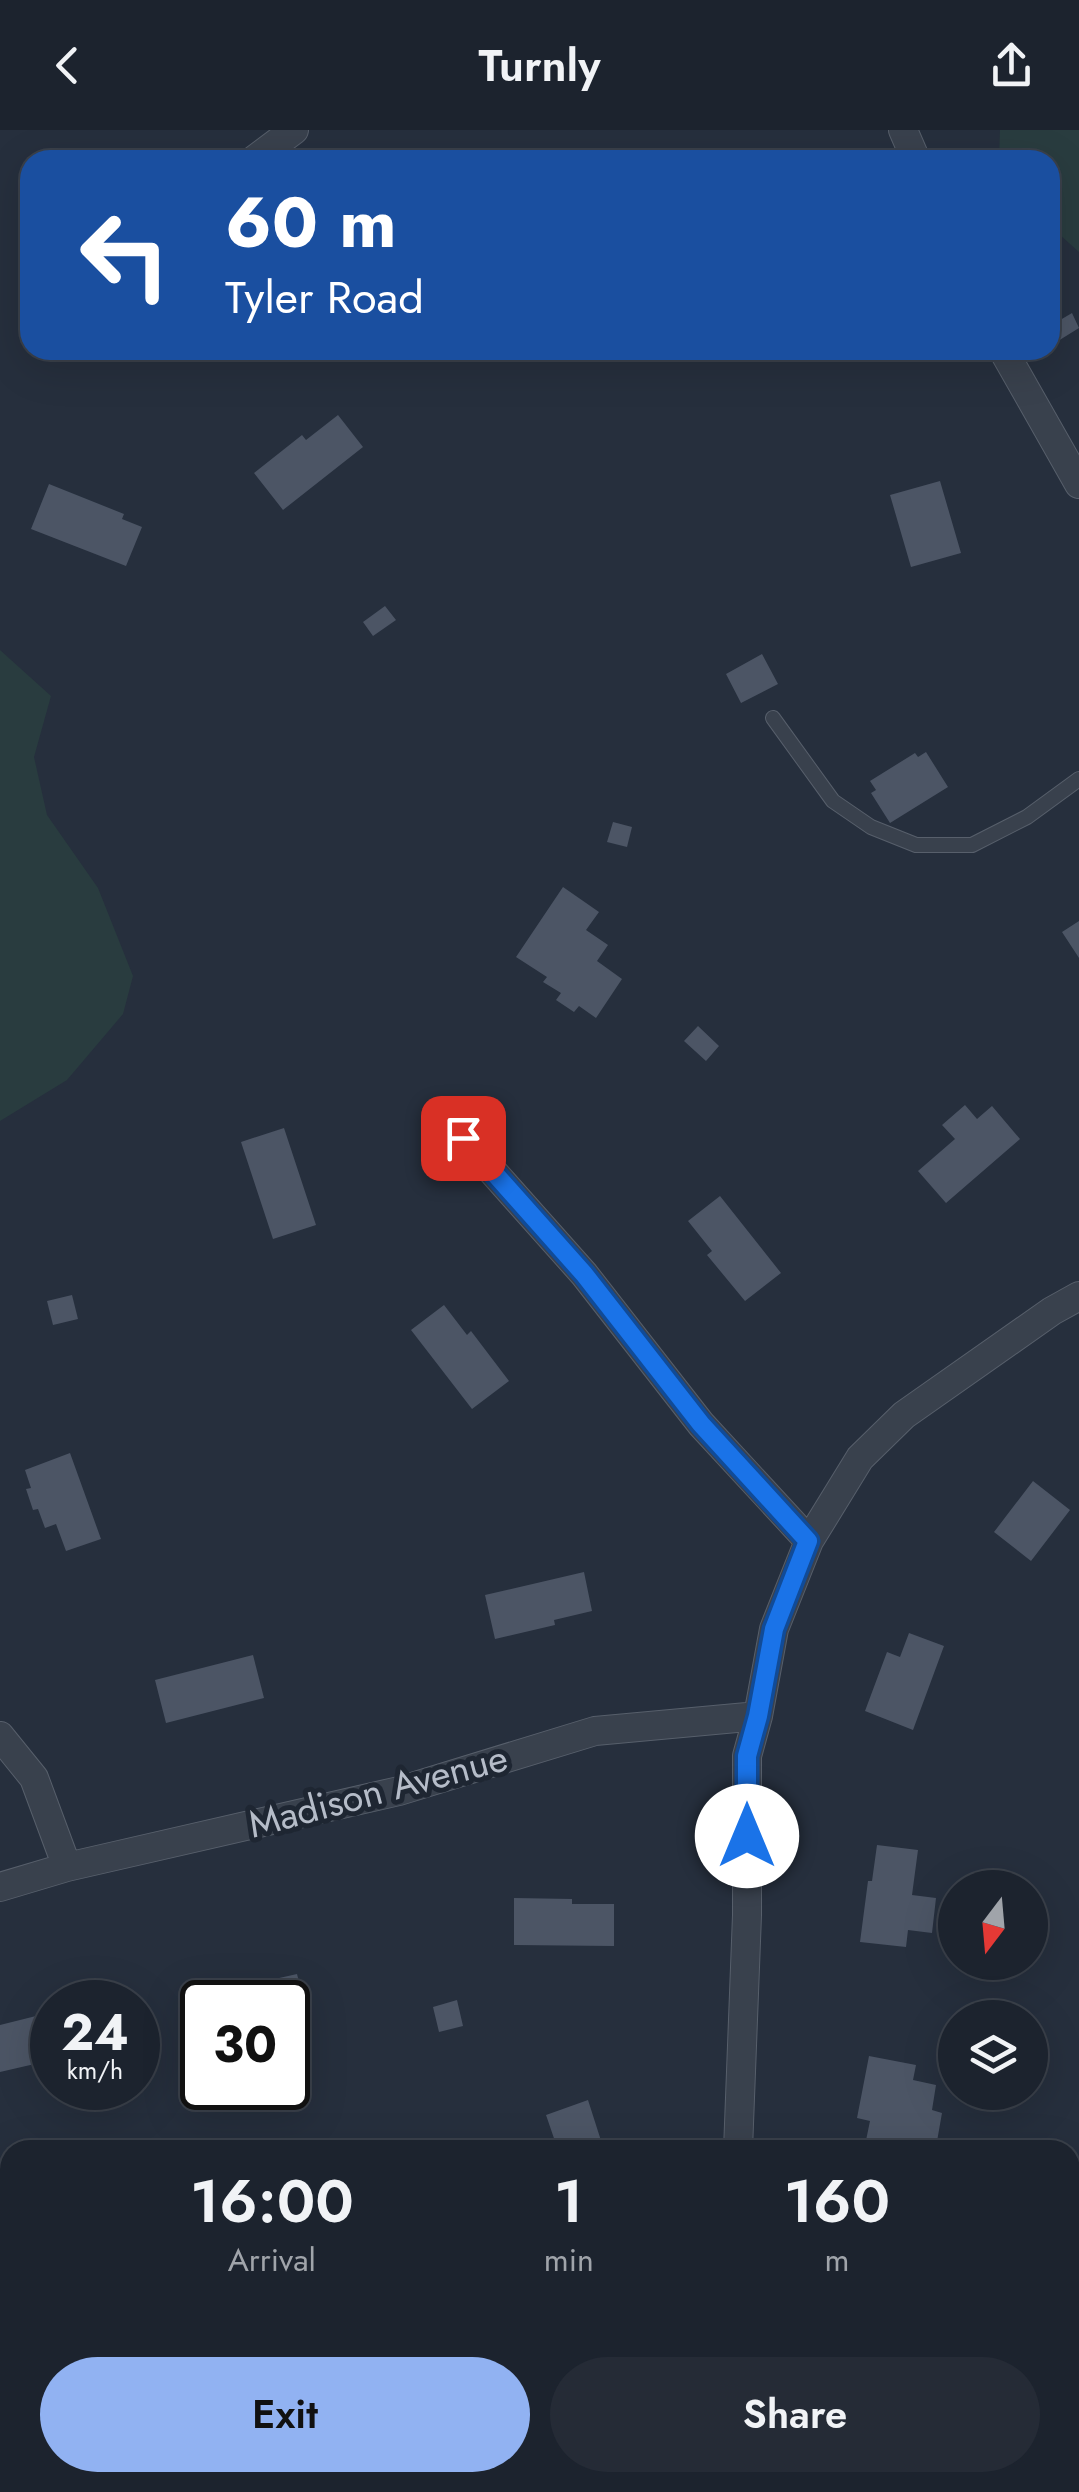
<!DOCTYPE html>
<html lang="en">
<head>
<meta charset="utf-8">
<style>
  body { margin:0; font-family:Jost,sans-serif; background:#252b36; color:#f1f3f6; height:100vh; display:flex; flex-direction:column; font-size:38px; white-space:nowrap }
  * { box-sizing:border-box; margin:0 }
  p { font-size:32px; color:#a0a4aa }
  .icon { flex:none; width:55px; height:55px; fill:none; stroke:currentColor; stroke-width:2; stroke-linecap:round; stroke-linejoin:round }
  .map { position:relative; flex:1; overflow:hidden }
  .panel { position:absolute; left:0px; top:2010px; width:1080px; height:352px; display:flex; flex-direction:column; background:#1c232e; border-radius:30px 30px 0 0; box-shadow:0 10px 40px #0002,0 0 0 2px #3a404a }
  .panel>* { flex:none }
  .top-card { position:absolute; left:20px; top:20px; width:1040px; height:210px; border-radius:30px; box-shadow:0 10px 40px #0002,0 0 0 2px #3a404a; background:#1a4fa0; color:#fff; overflow:hidden }
  .needle { width:65px; rotate:196deg }
  .tools { position:absolute; left:938px; top:1740px; display:grid; gap:20px }
  .tools a { display:grid; place-items:center; width:110px; height:110px; border-radius:50%; background:#1c232e; box-shadow:0 10px 40px #0002,0 0 0 2px #3a404a; font-size:50px }
  .speed { position:absolute; left:30px; top:1850px; display:flex; gap:20px; font-size:50px; font-weight:700; text-align:center }
  .speed>* { display:grid; place-content:center; width:130px; height:130px; border-radius:50%; background:#1c232e; box-shadow:0 10px 40px #0002,0 0 0 2px #3a404a; line-height:1 }
  .speed small { font-size:25px; font-weight:400 }
  .speed .limit { border:5px solid #111; border-radius:15px; background:#fff; color:#111 }
  .pin { position:absolute; display:grid; place-items:center; width:85px; height:85px; color:#fff; margin:-42px; border-radius:20px; box-shadow:0 5px 15px #0006 }
  .me { position:absolute; width:110px; margin:-55px; rotate:0deg; stroke-linejoin:round; filter:drop-shadow(0 0 8px #0008) }
  .turn { display:flex; align-items:center; gap:35px; height:210px; padding:0 40px; font-size:45px }
  .turn .icon { width:130px; height:130px; stroke-width:2.5 }
  .turn b { display:block; font-size:70px; line-height:85px }
  .eta { display:flex; justify-content:space-evenly; align-items:center; height:170px; text-align:center }
  .eta b { font-size:60px; font-weight:600; line-height:70px }
  .cta { display:flex; gap:20px; margin-top:auto; padding:20px 40px }
  .cta a { flex:1; height:115px; border-radius:60px; background:#91b2f2; color:#111; font-size:40px; font-weight:600; line-height:115px; text-align:center }
  .cta a+a { background:#252b36; color:#f1f3f6 }
  header { display:flex; justify-content:space-between; align-items:center; height:130px; padding:0 40px; background:#1c232e; font-size:45px; font-weight:600 }
  .map>svg:first-child { display:block }
  .green { fill:#293c3f }
  .building { fill:#4c5565 }
  .lines { fill:none; stroke-linecap:round; stroke-linejoin:round }
  .lane-casing { stroke:#575f6b; stroke-width:16 }
  .street-casing { stroke:#575f6b; stroke-width:30 }
  .lane { stroke:#39414d; stroke-width:14 }
  .street { stroke:#39414d; stroke-width:28 }
  .route-casing { stroke:#114b97; stroke-width:25 }
  .route { stroke:#1a73e8; stroke-width:18 }
  .labels { text-anchor:middle; stroke-width:10; stroke-linejoin:round; paint-order:stroke }
  .street-label { font-size:38px; fill:#b5bcc8; stroke:#1e2632 }
</style>
</head>
<body>
<header><svg class="icon" aria-label="back" viewBox="0 0 24 24"><path d="M15 5l-7 7 7 7"/></svg>Turnly<svg class="icon" aria-label="share" viewBox="0 0 24 24"><path d="M12 15V3M7 8l5-5 5 5M5 13v7h14v-7"/></svg></header>
<div class="map">
<svg width="1079" height="2362" viewBox="0 0 1079 2362">
  <rect width="100%" height="100%" fill="#262f3d"/>
  <path class="green" d="M1000 0H1079V122L1050 96V30H999Z
    M0 520 51 566 34 627 47 685 98 758 133 846 123 884 67 950 0 991Z"/>
  <path class="building" d="M1072 183 1079 198 1058 211 1050 196Z
    M338 285 363 317 283 380 254 343 302 305 306 310Z
    M940 351 961 423 911 437 890 365Z
    M49 354 124 384 122 389 142 397 126 436 31 399Z
    M385 476 396 490 373 506 363 492Z
    M762 524 778 554 741 573 726 544Z
    M926 622 948 657 890 693 871 663 876 660 870 651 915 623 918 627Z
    M613 692 632 697 627 717 607 712Z
    M563 757 599 782 586 800 608 815 597 831 622 849 596 888 579 876 574 882 556 870 561 863 543 852 547 847 516 827Z
    M1079 791V828L1062 802Z
    M698 896 719 916 706 931 684 911Z
    M965 975 977 989 992 976 1020 1009 946 1073 918 1041 955 1009 942 995Z
    M284 998 316 1095 273 1109 241 1012Z
    M720 1066 781 1143 745 1171 707 1125 712 1121 688 1091Z
    M72 1165 78 1189 53 1195 47 1171Z
    M444 1175 467 1205 471 1201 509 1251 472 1279 411 1200Z
    M70 1323 101 1409 66 1421 56 1394 45 1398 38 1379 33 1380 26 1359 31 1358 25 1340Z
    M1033 1351 1070 1380 1031 1431 994 1402Z
    M584 1442 592 1481 554 1490 555 1495 495 1509 485 1465Z
    M909 1503 944 1516 913 1600 865 1581 887 1522 900 1527Z
    M253 1525 264 1568 166 1593 155 1550Z
    M877 1715 918 1720 912 1765 936 1768 932 1803 908 1800 906 1817 860 1812 868 1751H872Z
    M514 1768 572 1769V1774H614V1816L514 1815Z
    M297 1844 307 1883 288 1888V1872H202L201 1885 196 1863 255 1848 257 1853Z
    M457 1870 463 1896 439 1902 433 1877Z
    M52 1882V1930L0 1942V1895Z
    M869 1926 916 1935 913 1950 936 1955 932 1980 942 1983 936 2017H930V2020H864L870 1991 857 1988Z
    M588 1970 604 2020H558L546 1985Z"/>
  <g class="lines">
    <g class="lane-casing">
      <path id="lane" d="M773 588 833 671 871 697 916 715H972L1027 687 1079 649"/>
    </g>
    <g class="street-casing">
      <path id="street" d="M903 0 916 30
        M254 30 294 0
        M1003 220 1079 354
        M463 1008 584 1144 701 1294 809 1411
        M0 1606 34 1648 67 1737
        M0 1757 67 1737 399 1661 595 1601 758 1586
        M738 2020 747 1785V1626L758 1586 774 1499 809 1411 860 1328 904 1285 1052 1181 1079 1166
        M690 2362 698 2352"/>
    </g>
    <use href="#lane" class="lane"/>
    <use href="#street" class="street"/>
  </g>
  <g class="lines">
    <g class="route-casing">
      <path id="route" d="M463 1008 584 1144 701 1294 808 1411 774 1499 758 1586 747 1626V1706"/>
    </g>
    <use href="#route" class="route"/>
  </g>
  <g class="labels">
    <g class="street-label">
      <text transform="translate(378 1661) rotate(-15)" y="13">Madison Avenue</text>
    </g>
  </g>
</svg>
<div class="tools">
<a><svg class="needle" viewBox="-14 -14 28 28"><path d="M0-13l5 13h-10z" fill="#e53935"/><path d="M0 13l5-13h-10z" fill="#a0a4aa"/></svg></a>
<a><svg class="icon" aria-label="layers" viewBox="0 0 24 24"><path d="M12 4l9 5-9 5-9-5zM3 14l9 5 9-5"/></svg></a>
</div>
<div class="speed"><div>24<small>km/h</small></div><div class="limit">30</div></div>
<div class="pin" style="left:463px;top:1008px;background:#d93025"><svg class="icon" aria-label="arrive" viewBox="0 0 24 24"><path d="M6 21V4h12l-3 4 3 4H6"/></svg></div>
<svg class="me" style="left:747px;top:1706px" viewBox="-20 -20 40 40"><circle r="19" fill="#fff"/><path d="M0-13L10 11 0 6-10 11z" fill="#1a73e8"/></svg>
<div class="top-card">
<div class="turn"><svg class="icon" aria-label="left" viewBox="0 0 24 24"><path d="M17 20v-9H6M10 6l-5 5 5 5"/></svg><div><b>60 m</b>Tyler Road</div></div>
</div>
<section class="panel">
<div class="eta">
<div><b>16:00</b><p>Arrival</p></div>
<div><b>1</b><p>min</p></div>
<div><b>160</b><p>m</p></div>
</div>
<div class="cta"><a>Exit</a><a>Share</a></div>
</section>
</div>
</body>
</html>
